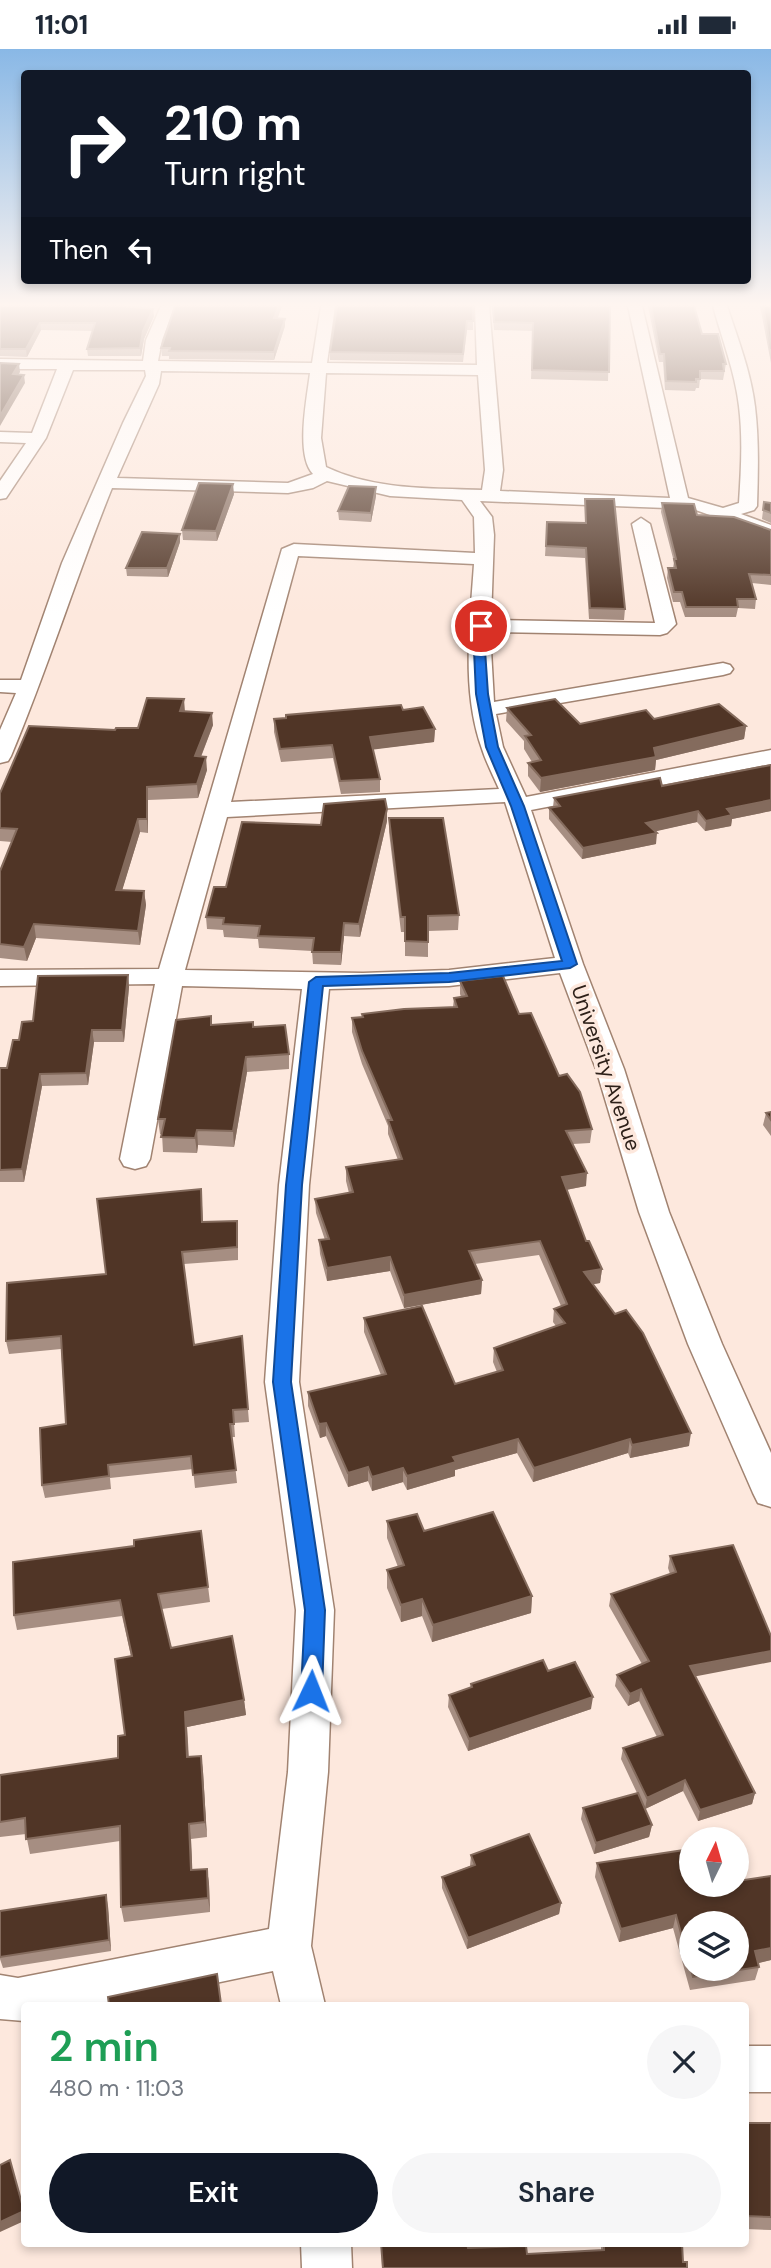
<!DOCTYPE html>
<html lang="en">
<head>
<meta charset="utf-8">
<style>
  body { margin:0; font-family:"DM Sans",sans-serif; background:#f6f6f7; color:#1f2937; height:100vh; display:flex; flex-direction:column; font-size:26px; white-space:nowrap }
  * { box-sizing:border-box; margin:0 }
  p { font-size:23px; color:#747a83 }
  .icon { flex:none; width:38px; height:38px; fill:none; stroke:currentColor; stroke-width:2; stroke-linecap:round; stroke-linejoin:round }
  .map { position:relative; flex:1; overflow:hidden }
  .sheet { position:absolute; left:21px; top:1953px; width:728px; height:245px; display:flex; flex-direction:column; background:#fff; border-radius:7px; box-shadow:0 4px 10px #0003 }
  .sheet>* { flex:none }
  .top-card { position:absolute; left:21px; top:21px; width:730px; height:214px; border-radius:7px; box-shadow:0 4px 10px #0003; background:#111827; color:#fff; overflow:hidden }
  .needle { width:46px; rotate:5deg }
  .buttons { position:absolute; left:679px; top:1778px; display:grid; gap:14px }
  .buttons a { display:grid; place-items:center; width:70px; height:70px; border-radius:50%; background:#fff; box-shadow:0 4px 10px #0003; font-size:35px }
  .pin { position:absolute; display:grid; place-items:center; width:60px; height:60px; color:#fff; margin:-30px; border:4px solid #fff; border-radius:50%; box-shadow:0 2px 7px #0007 }
  .me { position:absolute; width:77px; margin:-38px; rotate:2deg; stroke-linejoin:round; filter:drop-shadow(0 0 5px #0008) }
  .turn { display:flex; align-items:center; gap:24px; height:147px; padding:0 28px; font-size:32px }
  .turn .icon { width:91px; height:91px; stroke-width:2.5 }
  .turn b { display:block; font-size:49px; line-height:60px }
  .then { display:flex; align-items:center; height:66px; padding:0 28px; background:#0003; gap:14px; font-size:26px }
  .round { display:grid; place-items:center; flex:none; width:74px; height:74px; border-radius:37px; background:#f6f6f7 }
  .summary { display:flex; align-items:center; justify-content:space-between; height:119px; padding:0 28px }
  h1 { font-size:42px; font-weight:600; line-height:52px; color:#1e9e55 }
  .primary-button { display:flex; gap:14px; margin-top:auto; padding:14px 28px }
  .primary-button a { flex:1; height:80px; border-radius:42px; background:#111827; color:#fff; font-size:28px; font-weight:600; line-height:80px; text-align:center }
  .primary-button a+a { background:#f6f6f7; color:#1f2937 }
  .status { display:flex; justify-content:space-between; align-items:center; height:49px; padding:0 35px; background:#fff; direction:ltr }
  .status svg { height:19px; fill:currentColor }
  .map>svg:first-child { display:block }
  .lines { fill:none; stroke-linecap:round; stroke-linejoin:round }
  .minor-casing { stroke:#a18371; stroke-width:3 }
  .minor { fill:#fff; fill-rule:evenodd }
  .wall { fill:#a68e82 }
  .shaded-wall { fill:#846b5d }
  .building { fill:#503526; stroke:#846b5d; stroke-width:2; fill-rule:evenodd }
  .route { fill:#1a73e8; stroke:#114b97; stroke-width:2 }
  .labels { text-anchor:middle; stroke-width:7; stroke-linejoin:round; paint-order:stroke }
  .street-label { font-size:21px; fill:#2d2019; stroke:#fde8dd }
</style>
</head>
<body>
<div class="status"><b>11:01</b><svg viewBox="0 0 49 12"><path d="M0 12V9h3v3zM5 12V6h3v6zM10 12V3h3v9zM15 12V0h3v12zM26 1h20v11H26zM47 4h2v5h-2z"/></svg></div>
<div class="map">
<svg width="771" height="2219" viewBox="0 0 771 2219">
  <rect width="100%" height="100%" fill="#fde8dd"/>
  <g class="lines">
    <g class="minor-casing">
      <path id="minor" d="M161 257H175L162 291 158 312 312 314 321 257H335L327 314 477 316 475 257H489L503 421 500 442 670 449 628 257H642L688 449 723 459 739 454C741 422 743 389 739 357 735 323 722 290 713 257H727C738 290 751 324 755 358 759 391 758 424 757 457L754 461 741 465 771 476V488L693 460 480 452 492 468 494 486 491 571 655 574 632 475 641 469 650 475 676 575 667 584 660 586 490 583 494 653 723 614 730 616 733 620 730 624 723 626 496 665 503 698 526 748 771 701V715L531 761 583 915 624 1020 669 1163 722 1295 771 1404V1458L758 1454 753 1444 688 1295 639 1163 596 1020 560 924 449 937 329 940 309 1136 299 1333 334 1561 328 1723 311 1897 325 1956H281L273 1922 111 1956H24V1972L0 1970V1926L18 1929 269 1880 288 1723 296 1561 265 1333 279 1136 302 940 182 937 150 1110 146 1117 135 1120 124 1117 120 1110 155 935 0 937V921L159 920 282 500 294 495 475 504 474 468 462 451 390 447 327 432 313 439 288 444 112 439C76 528 48 619 11 707L8 712 0 714V681L16 644 0 643V631H21L62 514 123 374 146 327 145 321H73L46 389 6 449 0 450V432L26 394 0 393V383L32 384 57 320H0V310L143 312 146 291ZM161 322 310 324C307 349 295 406 313 425L288 434 117 429 159 335ZM326 324 478 326 485 421 482 441C429 439 374 441 326 418L321 389ZM298 507 474 515C470 575 461 642 482 700 486 713 493 726 499 740L231 753ZM505 753 555 909 449 921 363 924 185 921 227 768Z
        M746 1997H771V2043H746Z
        M301 2194H351L352 2219H302Z"/>
    </g>
    <use href="#minor" class="minor"/>
  </g>
  <path class="wall" d="M0 257 154 267 144 290 141 307H88L87 300 93 282 41 281 27 308 0 307Z
    M175 257H282L277 269 285 277 274 311 169 310V307H162L161 299Z
    M473 257V281H467L463 313 330 311V303Z
    M492 257H610L608 332 531 330 533 282 494 281Z
    M648 257H694L702 285 726 315 723 331 700 330 699 339H696L695 342 665 341 663 313H659Z
    M760 257H771V314Z
    M234 445 217 492 183 491 182 481Z
    M376 447 371 473 339 471 338 462Z
    M585 450 625 560 624 571 589 570 585 509 545 507 547 473 585 474Z
    M764 453 771 454V474L762 470Z
    M662 454 697 466 771 481V536L752 534 756 550 755 560 738 559 736 568H685L680 553H673L667 529 668 519H673L674 513 661 463Z
    M180 493 168 528 127 527 126 519Z
    M507 659 580 675 654 670 746 677 744 690 656 711 655 721 540 743 528 727V714L532 713 524 700V692L506 672Z
    M403 661 435 680 434 693 373 700 380 730V743L341 745 333 709 281 713 274 683V670Z
    M184 662 213 676 201 708 207 721 198 749 148 751V784L140 783 122 841 144 842 146 856 140 896 36 889 27 912 0 909V822L12 793 0 792V744L115 681 138 679Z
    M771 716V762L732 770 731 777 705 782 697 773 655 782 656 795 582 810 549 770V759L553 758 554 749 662 737Z
    M389 769 459 866 458 881 428 882V908L405 907V883H401L389 783Z
    M387 772 360 888 344 887 341 916 313 915 312 902 259 899 258 890 224 888 223 881 207 880 206 868 226 838 321 776Z
    M128 926 129 938 124 993H94L88 1036 42 1037 24 1133H0V1019H7L19 991 33 972Z
    M460 932 519 965 559 1027 592 1080 590 1094 573 1095 586 1137 566 1141 586 1192 602 1220 600 1234 593 1235 689 1397 630 1409 628 1404 533 1433 517 1404 455 1421V1427L407 1441 403 1433 372 1442 368 1432 348 1438 326 1387 320 1389 308 1357V1343L381 1326 364 1283V1269L455 1335 497 1323 493 1313 494 1299 556 1277 553 1273 554 1260 561 1257 539 1206 475 1215 482 1231 481 1245 404 1259 390 1222 327 1232 320 1205 319 1191H325L316 1164 315 1150 349 1144 346 1132V1118L398 1111 388 1085V1077L362 1015 352 983V969L362 968V965L453 958 454 949 461 948 460 945Z
    M211 967 212 976 253 978 289 1005V1020L247 1023 234 1098 198 1096 197 1104 163 1103 162 1085H160L158 1070Z
    M771 1063V1087L763 1076 766 1064Z
    M201 1140 203 1173 238 1185V1211L184 1215 194 1296 242 1287 249 1373 234 1374 235 1388H232L237 1434 195 1439 193 1420 110 1429 111 1440 45 1449 42 1436 66 1375 61 1300 9 1305 6 1292 106 1225Z
    M387 1472 424 1482 532 1547 531 1564 432 1593 422 1567 401 1573 387 1539V1521L398 1518 387 1489Z
    M201 1482 210 1553 162 1560 171 1599 244 1651 246 1666 187 1678 189 1708 201 1707 207 1788 191 1790 192 1821 207 1820 209 1835 210 1863 124 1873 121 1858 120 1792 30 1805 26 1785 0 1788V1726L118 1709 125 1686 131 1607 122 1567 17 1581 14 1566 134 1497Z
    M733 1496 695 1627 755 1744 752 1755 698 1772 683 1742 645 1760 652 1776 649 1788 594 1805 581 1770 583 1759 637 1744 621 1710 623 1699 657 1688 639 1652 628 1657 615 1637 617 1626 642 1615 609 1557 611 1545 670 1525 668 1519 670 1507Z
    M548 1622 591 1660 468 1702 448 1658 449 1646 470 1639 471 1635Z
    M471 1806 561 1854 559 1865 467 1900 442 1839V1828L470 1817Z
    M597 1814 737 1836 771 1911 758 1914 759 1918 755 1931 690 1941 673 1879 619 1893 595 1828Z
    M108 1857 111 1902 3 1919 0 1910V1862Z
    M746 2074H771V2181L746 2180Z
    M381 2194H467L468 2199 527 2205 601 2201V2194H682L683 2213 687 2219H382Z"/>
  <path class="shaded-wall" d="M279 257H282L275 277 274 269Z
    M153 260 154 267 144 290 141 307 140 299 143 282Z
    M285 270V277L274 311V303Z
    M40 274 41 281 27 308 26 300Z
    M19 315 20 323 14 333 13 325Z
    M24 326 25 334 0 377V367Z
    M233 435 234 445 217 492 216 482Z
    M376 438V447L371 473V464Z
    M180 485V493L168 528 167 519Z
    M184 650 185 663 180 662Z
    M212 664 213 676 196 720 195 707Z
    M746 677 744 690 656 711 655 721 540 743 541 729 654 699Z
    M435 680 434 693 370 701V688Z
    M206 708 207 721 198 749 197 735Z
    M147 738 148 751V784L147 770Z
    M771 751V762L732 770 731 777 705 782 706 772 727 760Z
    M387 760V772L360 888 359 875Z
    M698 762 697 773 644 785 646 774Z
    M138 770 140 783 118 855 116 841Z
    M657 784 656 795 582 810 583 799Z
    M144 842 146 856 140 896 138 882Z
    M344 874V887L341 916V903Z
    M34 875 36 889 27 912 24 898Z
    M128 926 129 938 124 993 122 981Z
    M92 981 94 993 88 1036 86 1024Z
    M246 1008 247 1023 234 1098 233 1082Z
    M40 1025 42 1037 24 1133 22 1120Z
    M197 1081 198 1096 197 1104 195 1089Z
    M587 1124 586 1137 560 1142 562 1128Z
    M390 1208V1222L327 1232V1219Z
    M602 1220 600 1234 583 1237 584 1223Z
    M482 1231 481 1245 404 1259V1246Z
    M326 1374V1387L320 1389 319 1375Z
    M691 1384 689 1397 630 1409 632 1396Z
    M518 1390 517 1404 455 1421V1427L407 1441V1427L453 1408Z
    M630 1390 628 1404 533 1433 534 1419Z
    M368 1418V1432L348 1438V1424Z
    M403 1419V1433L372 1442V1428Z
    M532 1547 531 1564 432 1593 433 1576Z
    M422 1550V1567L401 1573V1556Z
    M771 1602V1613L687 1629 690 1617Z
    M641 1640 639 1652 628 1657 630 1645Z
    M593 1648 591 1660 468 1702 469 1690Z
    M244 1651 246 1666 187 1678 189 1723 187 1708 185 1663Z
    M201 1707 203 1722 207 1788 205 1773Z
    M685 1731 683 1742 645 1760 647 1749Z
    M755 1744 752 1755 698 1772 700 1761Z
    M189 1775 191 1790 193 1836 191 1821Z
    M652 1776 649 1788 594 1805 596 1794Z
    M207 1820 209 1835 210 1863 208 1849Z
    M106 1846 108 1857 111 1902 109 1891Z
    M561 1854 559 1865 467 1900 468 1889Z
    M676 1866 673 1879 619 1893 621 1880Z
    M771 1899V1911L751 1916 755 1902Z
    M10 2111 24 2161V2172L0 2183V2173Z"/>
  <path class="building" d="M0 257H122L153 260 143 282 140 299 87 300 95 274H40L26 300H0Z
    M175 257H279L274 269 285 270 274 303 169 302 170 299H161Z
    M337 257H473V272H467L463 305 330 303Z
    M493 257H610L609 323 532 321 533 274 494 273Z
    M651 257H694L702 285H718L726 315H723L724 322H700V330H696V333L666 332 664 305H660Z
    M763 257H771V300Z
    M0 314 19 315 13 325 24 326 0 367Z
    M199 434 233 435 216 482 182 481Z
    M349 437 376 438 371 464 338 462Z
    M585 450H614L625 560 590 559 586 499 546 497 547 473 586 474Z
    M764 453 771 454V464L763 461Z
    M662 454 694 455 697 466 734 468 771 481V526L749 525 756 550H737L738 558H686L682 543H674L668 519H676L674 510H676Z
    M142 483 180 485 167 519H126Z
    M147 649 184 650 180 662 212 664 195 707 206 708 197 735 147 738V770H138L116 841 144 842 138 882 34 875 24 898 0 895V822L17 780 0 779V744L29 677 115 681 116 679H138Z
    M555 650 580 675 646 661 654 670 719 655 746 677 654 699 656 708 541 729 528 714 541 711 525 687 531 686 507 659Z
    M401 656 403 661 423 658 435 680 370 688 380 730 340 732 332 696 280 700 274 670 286 669V666Z
    M771 716V751L727 760 732 766 706 772 698 762 646 774 657 784 583 799 549 759 560 757 554 749 660 729 662 737Z
    M385 750 387 760 359 875 344 874 341 903H312L314 889 258 887 260 877 223 875 224 869 206 868 214 838H226L242 773 321 776 324 755Z
    M389 769H443L459 866 428 867V893L405 892V868H401Z
    M128 926 122 981H92L86 1024 40 1025 22 1120 0 1121V1019H7L13 991H19L22 973 33 972 38 927Z
    M503 927 519 965 531 964 559 1027 567 1025 580 1043 592 1080 566 1082 587 1124 562 1128 586 1192H589L602 1220 584 1223 615 1265 626 1261 643 1284 691 1384 632 1396 630 1390 534 1419 518 1390 453 1408 456 1413 407 1427 403 1419 372 1428 368 1418 348 1424 326 1374 319 1375 308 1343 386 1325 364 1269 422 1257 455 1335 503 1321 494 1299 565 1274 554 1260 567 1255 540 1192 469 1202 482 1231 404 1246 390 1208 327 1219 319 1191 329 1190 315 1150 353 1143 346 1118 402 1110 388 1071H392L362 1002 352 969 363 968 362 965 404 960 457 958 454 949 467 947 460 932Z
    M211 967V976L253 973V978L285 976 289 1005 246 1008 233 1082 197 1081 195 1089 161 1088 165 1070H158L176 971Z
    M771 1063V1071L766 1064Z
    M201 1140 202 1173 237 1172V1198L182 1203 194 1296 242 1287 248 1360 233 1361 234 1375H230L236 1421 193 1426 191 1407 108 1416 109 1427 42 1436 40 1379 66 1375 61 1287 6 1292 7 1234 106 1225 97 1150Z
    M493 1463 532 1547 433 1576 422 1550 401 1556 387 1521 404 1516 387 1472 417 1465 424 1482Z
    M201 1482 208 1538 158 1545 171 1599 232 1587 244 1651 185 1663 187 1708 201 1707 205 1773 189 1775 191 1821 207 1820 208 1849 121 1858 120 1777 26 1790 25 1769 0 1773V1726L118 1709V1687L125 1686 115 1610 132 1607 120 1551 14 1566 13 1513 134 1497V1491Z
    M733 1496 771 1587V1602L690 1617 755 1744 700 1761 685 1731 647 1749 623 1699 663 1686 641 1640 630 1645 617 1626 649 1612 611 1545 676 1523 670 1507Z
    M543 1611 548 1622 575 1613 593 1648 469 1690 449 1646 472 1638 471 1635Z
    M638 1744 652 1776 596 1794 583 1759Z
    M529 1785 561 1854 468 1889 442 1828 475 1816 471 1806Z
    M691 1800V1836H737V1832L771 1827V1899L755 1902 759 1918 693 1928 676 1866 621 1880 597 1814ZM691 1874H737V1920H691Z
    M106 1846 109 1891 0 1908V1862Z
    M217 1925 221 1955 213 1956H109L108 1948Z
    M746 2074H771V2168L746 2167Z
    M10 2111 24 2162 0 2173V2116Z
    M381 2194H467L468 2199 526 2197 527 2205 604 2201V2194H682L683 2213H687V2219H383Z"/>
  <linearGradient id="sky" x2="0" y2="1"><stop stop-color="#89b8e6"/><stop offset="0.45" stop-color="#fef5f0"/><stop offset="1" stop-color="#fef5f0" stop-opacity="0"/></linearGradient>
  <rect width="771" height="568" fill="url(#sky)"/>
  <path class="route" d="M477 575 486 577 485 601 488 645 498 698 524 757 577 915 570 919 449 933 323 937 302 1136 291 1333 325 1561 322 1642 319 1649 311 1651 304 1649 301 1642 305 1561 273 1333 286 1136 309 933 316 928 449 924 562 912 511 757 486 698 476 645 474 601Z"/>
  <g class="labels">
    <g class="street-label">
      <text transform="translate(606 1019) rotate(71)" y="7">University Avenue</text>
    </g>
  </g>
</svg>
<div class="buttons">
<a><svg class="needle" viewBox="-14 -14 28 28"><path d="M0-13l5 13h-10z" fill="#e53935"/><path d="M0 13l5-13h-10z" fill="#747a83"/></svg></a>
<a><svg class="icon" aria-label="layers" viewBox="0 0 24 24"><path d="M12 4l9 5-9 5-9-5zM3 14l9 5 9-5"/></svg></a>
</div>
<div class="pin" style="left:481px;top:577px;background:#d93025"><svg class="icon" aria-label="arrive" viewBox="0 0 24 24"><path d="M6 21V4h12l-3 4 3 4H6"/></svg></div>
<svg class="me" style="left:311px;top:1642px" viewBox="-20 -20 40 40"><path d="M0-17L14 15 0 8-14 15z" fill="#1a73e8" stroke="#fff" stroke-width="4"/></svg>
<div class="top-card">
<div class="turn"><svg class="icon" aria-label="right" viewBox="0 0 24 24"><path d="M7 20v-9h11M14 6l5 5-5 5"/></svg><div><b>210 m</b>Turn right</div></div>
<div class="then">Then<svg class="icon" aria-label="left" viewBox="0 0 24 24"><path d="M17 20v-9H6M10 6l-5 5 5 5"/></svg></div>
</div>
<section class="sheet">
<div class="summary"><div><h1>2 min</h1><p>480 m · 11:03</p></div><a class="round"><svg class="icon" aria-label="close" viewBox="0 0 24 24"><path d="M6 6l12 12M18 6L6 18"/></svg></a></div>
<div class="primary-button"><a>Exit</a><a>Share</a></div>
</section>
</div>
</body>
</html>
